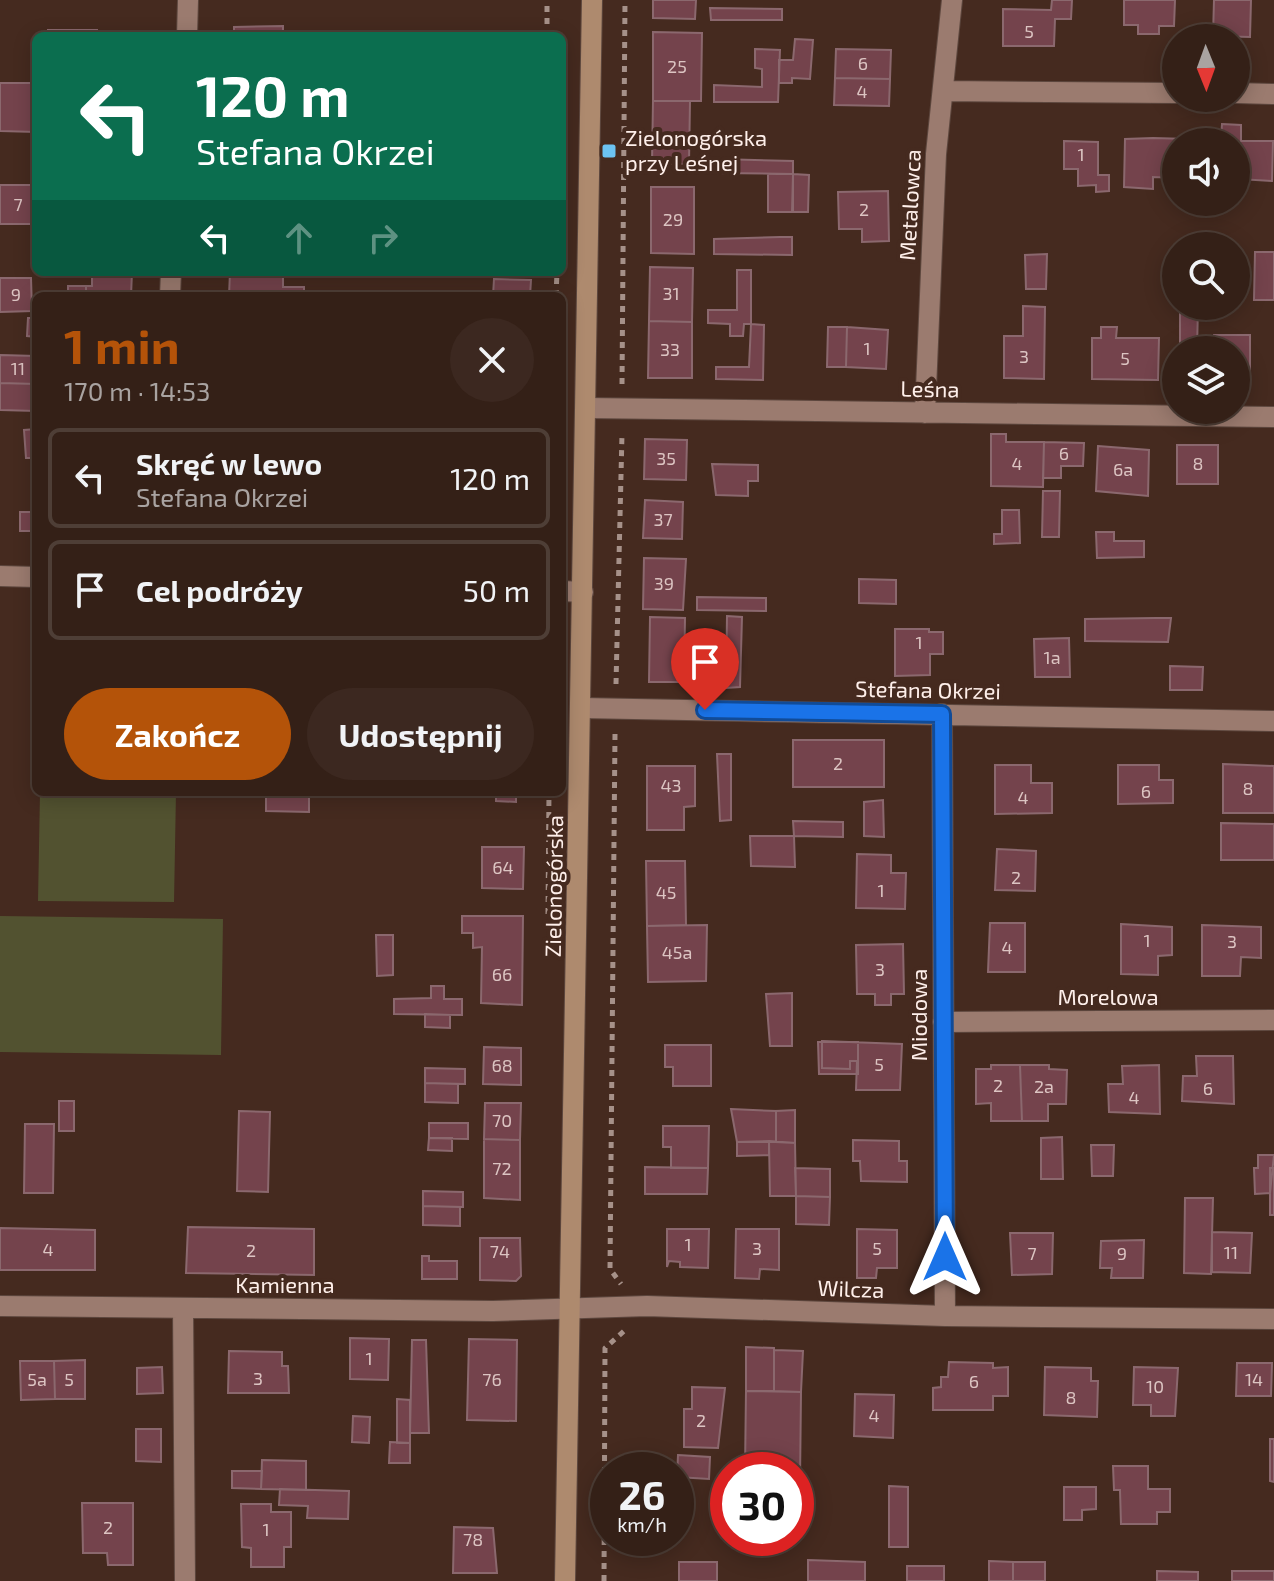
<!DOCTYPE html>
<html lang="pl">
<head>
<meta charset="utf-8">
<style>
  body { margin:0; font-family:"Exo 2",sans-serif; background:#3c2820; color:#f1f3f6; height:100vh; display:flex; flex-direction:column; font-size:30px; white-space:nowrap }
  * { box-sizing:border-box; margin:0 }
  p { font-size:26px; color:#a9a3a1 }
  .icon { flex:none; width:44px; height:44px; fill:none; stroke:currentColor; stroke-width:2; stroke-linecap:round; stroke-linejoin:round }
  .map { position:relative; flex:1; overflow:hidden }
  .details { position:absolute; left:32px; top:292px; width:534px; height:504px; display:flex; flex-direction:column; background:#342017; border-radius:12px; box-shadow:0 4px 20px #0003,0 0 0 2px #4e3e36 }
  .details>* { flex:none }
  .hud { position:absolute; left:32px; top:32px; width:534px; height:244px; border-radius:12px; box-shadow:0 4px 20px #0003,0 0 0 2px #4e3e36; background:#0b6e4f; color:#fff; overflow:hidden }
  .needle { width:52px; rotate:179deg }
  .controls { position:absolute; left:1162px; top:24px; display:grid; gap:16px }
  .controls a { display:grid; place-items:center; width:88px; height:88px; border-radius:50%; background:#342017; box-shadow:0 4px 20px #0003,0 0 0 2px #4e3e36; font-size:40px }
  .speed { position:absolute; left:590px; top:1452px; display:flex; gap:16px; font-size:40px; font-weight:700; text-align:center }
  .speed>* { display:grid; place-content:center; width:104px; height:104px; border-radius:50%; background:#342017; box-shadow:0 4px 20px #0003,0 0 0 2px #4e3e36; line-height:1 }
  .speed small { font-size:20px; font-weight:400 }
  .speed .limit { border:12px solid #d22; background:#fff; color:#111 }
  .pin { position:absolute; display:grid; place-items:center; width:68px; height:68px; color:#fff; margin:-82px -34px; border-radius:50% 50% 50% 0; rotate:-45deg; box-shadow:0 0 8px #0007 }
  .pin .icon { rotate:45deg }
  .me { position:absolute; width:88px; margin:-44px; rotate:0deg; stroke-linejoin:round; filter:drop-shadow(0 0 6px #0008) }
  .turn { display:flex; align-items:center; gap:28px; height:168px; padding:0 32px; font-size:36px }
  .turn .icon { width:104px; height:104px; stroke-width:2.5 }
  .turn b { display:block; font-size:56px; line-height:68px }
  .lanes { display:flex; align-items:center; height:76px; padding:0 32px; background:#0003; justify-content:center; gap:40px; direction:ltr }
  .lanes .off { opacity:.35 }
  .round { display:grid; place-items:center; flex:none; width:84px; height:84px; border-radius:42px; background:#3c2820 }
  .overview { display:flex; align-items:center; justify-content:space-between; height:136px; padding:0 32px }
  h1 { font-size:48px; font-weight:700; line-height:60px; color:#b45309 }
  .action { display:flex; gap:16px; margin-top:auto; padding:16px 32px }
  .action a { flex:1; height:92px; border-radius:48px; background:#b45309; color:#fff; font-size:32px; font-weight:700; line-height:92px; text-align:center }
  .action a+a { background:#3c2820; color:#f1f3f6 }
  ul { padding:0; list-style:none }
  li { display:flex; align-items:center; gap:24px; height:100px; margin:0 16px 12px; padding:0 16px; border:4px solid #4e3e36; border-radius:12px }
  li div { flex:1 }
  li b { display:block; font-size:30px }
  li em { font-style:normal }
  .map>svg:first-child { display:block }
  .green { fill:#525230 }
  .building { fill:#74434c; stroke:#8b686e; stroke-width:2 }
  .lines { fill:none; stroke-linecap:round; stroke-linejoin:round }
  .street-casing { stroke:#5d473e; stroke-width:22 }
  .secondary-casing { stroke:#5d473e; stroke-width:22 }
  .path { stroke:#a69189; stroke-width:5; stroke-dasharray:6 6; stroke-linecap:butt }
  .street { stroke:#9b7b6f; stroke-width:20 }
  .secondary { stroke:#ae8a6e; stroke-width:20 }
  .route-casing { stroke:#114b97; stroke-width:20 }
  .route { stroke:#1a73e8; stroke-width:14 }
  .poi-dot { fill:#6cc3f2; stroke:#452a1f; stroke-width:3 }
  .labels { text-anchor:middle; stroke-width:8; stroke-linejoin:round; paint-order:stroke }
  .number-label { font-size:18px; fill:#dcc4c2 }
  .poi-label { font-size:22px; fill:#feefea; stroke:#452a1f; text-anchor:start }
  .street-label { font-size:22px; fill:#feefea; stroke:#452a1f }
</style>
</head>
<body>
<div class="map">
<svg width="1274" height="1581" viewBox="0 0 1274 1581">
  <rect width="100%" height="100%" fill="#452a1f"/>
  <path class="green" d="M40 792H176L174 902 38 901Z
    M0 916 223 919 221 1055 0 1052Z"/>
  <path class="building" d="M653 0H696L695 19 653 18Z
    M1052 0H1072L1071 19H1055L1054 46H1003V9L1051 10Z
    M1124 0H1175L1174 26H1159V34H1138V25H1124Z
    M1214 0H1251L1250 37 1213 36Z
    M710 8 782 9V20H711Z
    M283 26V36H234V27Z
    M48 30H97V36H48Z
    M653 32 702 33 701 101H653Z
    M795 39 813 40 810 79 792 78V83H779V60H793Z
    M755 49 780 50 778 102H714V85L762 87V69L755 68Z
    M836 49 891 50 890 79 835 78Z
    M835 78 890 79 889 106 834 105Z
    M0 83H36V132L0 131Z
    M653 101H690L689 164 652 163Z
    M1222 124 1241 125V141H1273L1272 181 1239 179 1236 191V142H1210L1221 139Z
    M1153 138 1188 139V142H1176V178L1153 177V189L1124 187 1125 139Z
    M1064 141 1098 142V175H1109V191L1096 192V185L1078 186V169H1064Z
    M718 159 793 161V174L718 173Z
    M768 174H793L792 212H768Z
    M793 174 809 175 808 212H793Z
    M0 185H36V224H0Z
    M651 187H694V254L651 253Z
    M888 191 889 241 862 242V229H839L838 192Z
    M780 237H792V255L714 254V239Z
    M1255 252H1274V300H1254Z
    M1047 254 1046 289H1026L1025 255Z
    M650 267 693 268 692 322 649 321Z
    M737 270H751V324H744L743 336H730V324L708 323V310H737Z
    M92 272H132L131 296H86V286H92Z
    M230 272H283V287H304V296H229Z
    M0 278H31L32 311 0 312Z
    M494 279 531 280 530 296H493Z
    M68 286H86V296H68Z
    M1023 306 1045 307 1044 379 1004 378V336H1023Z
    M1180 306H1198L1197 350H1180Z
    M28 318H36V337L27 336Z
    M649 321 692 322V378H648Z
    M751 324 764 325 763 380 716 379V367H749Z
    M828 327H847L846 367H827Z
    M847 327 888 330 886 369 846 367Z
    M1101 327H1117L1116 338H1159L1158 380 1092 379V338H1101Z
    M1214 335H1250V374L1236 373V350H1214Z
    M0 355 36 356V384L0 383Z
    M0 383 36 384V411L0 410Z
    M36 429V458H26L24 430Z
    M991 434H1006V442H1044L1043 487 991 486Z
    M645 439 687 440 686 480 644 479Z
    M1044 442 1084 443 1083 466H1061V478H1043Z
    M1177 445H1218V484H1177Z
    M1098 446 1149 450 1148 496 1096 491Z
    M712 464 758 465V481H748V496L716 495Z
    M1043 491H1060L1059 537H1042Z
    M32 496H36V542H31V531H20V512H32Z
    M645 500 683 502 682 539 643 538Z
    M1002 510H1019L1020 543 994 544V534H1002Z
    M1096 532H1114V541H1144V557L1097 558Z
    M644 558 686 559 683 610 643 609Z
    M859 579 896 580V604L859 603Z
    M697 597 766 598V611L697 610Z
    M727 616 742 617 740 687 726 688Z
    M650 617 685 618 684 682H649Z
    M1155 618H1171L1168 642 1085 641V619Z
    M895 629H929V632H943V654H930V675L895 676Z
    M1069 638 1070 677H1035L1034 639Z
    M1170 666 1203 667 1202 690H1170Z
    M793 740H884V787H793Z
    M717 754H731V820L720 821Z
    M1223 764 1274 766V813H1223Z
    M995 765H1031V783H1052V813L995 814Z
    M1118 765H1159V780H1173V803L1118 804Z
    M647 766H695V806L684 807V830H647Z
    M256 792H309V812L266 811V797H255Z
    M496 792H516V802L496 801Z
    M883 800 884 837 864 836V802Z
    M793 821 843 822V837L794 836Z
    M1221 823 1274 824V860H1221Z
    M750 836H794L795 867 751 866Z
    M482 847H524L523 889 482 888Z
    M997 849 1036 851 1035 891 995 890Z
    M857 854 891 855V873H906L905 909 856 908Z
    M646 861H685L686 925 647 926Z
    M462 916H523L522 1005 481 1003 482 947 473 948V933H462Z
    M990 923H1025V972H988Z
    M1121 924 1172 927V955L1158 956V975L1121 974Z
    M707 925 706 981 648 982 647 926Z
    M1202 925 1261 927V958L1241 957 1240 976H1202Z
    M376 935H393V975L377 976Z
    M903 944 904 994H891V1005H875V994H857L856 945Z
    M431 986H444V999H462V1015L394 1014V999L431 998Z
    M792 993V1046H770L766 994Z
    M425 1014 450 1015V1028L425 1027Z
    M822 1041 902 1044 900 1090H856L857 1061H850V1069L822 1068Z
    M818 1042H858V1074H819Z
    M665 1045H711V1086H673V1067H665Z
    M484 1047 521 1048V1085L483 1084Z
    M1196 1056H1233L1234 1104 1182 1101 1183 1076H1197Z
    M991 1065H1020L1022 1121H991V1103L976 1104V1069H991Z
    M1020 1065H1049V1069L1067 1070 1066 1104H1048V1121H1022Z
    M1159 1065 1160 1114 1109 1112 1108 1084H1123L1122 1066Z
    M425 1068 465 1069V1084L425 1083Z
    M425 1083 458 1084V1103L425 1102Z
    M59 1101H74V1131H59Z
    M485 1103H521L520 1140 484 1139Z
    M731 1109 776 1111V1142H737Z
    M795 1110V1143L776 1142V1111Z
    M239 1111 270 1112 268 1192 237 1191Z
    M429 1123H468V1139L429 1138Z
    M25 1124H54L53 1193H24Z
    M663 1126H709L708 1168H671V1147H663Z
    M1062 1137 1063 1179H1041V1138Z
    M429 1138H452V1151L428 1150Z
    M484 1139 520 1140V1200L484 1198Z
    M853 1140 899 1141V1161H907V1182L861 1181 860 1161H853Z
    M769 1141V1155L737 1156V1142Z
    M769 1141 795 1143 796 1196H770Z
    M1091 1145H1114L1113 1176H1092Z
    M1258 1155H1274L1270 1193 1255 1194 1254 1168H1258Z
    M645 1167 708 1168 707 1194H645Z
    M795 1168 830 1169V1197L796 1196Z
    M1270 1168H1274V1215H1270Z
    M423 1191 463 1192V1207L423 1206Z
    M796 1196 830 1197 829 1225 796 1224Z
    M1185 1198H1213L1211 1274 1184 1273Z
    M423 1206 460 1207V1226L423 1225Z
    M188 1227 314 1229V1275L186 1273Z
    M0 1228 95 1230V1270H0Z
    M667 1229H709L708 1268 680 1267V1262L669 1261 667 1267Z
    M736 1229H779V1270L760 1269 759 1279 735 1278Z
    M857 1229 897 1230V1268H877L876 1278H857Z
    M1212 1232 1252 1233 1250 1273 1212 1272Z
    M1010 1233H1053L1052 1274 1012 1275Z
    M480 1238H520L521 1276 516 1281 480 1280Z
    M1144 1240 1143 1278H1111L1112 1268H1100L1101 1241Z
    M422 1256H429V1261H457V1279H422Z
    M350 1338 389 1339 388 1380 350 1379Z
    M469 1339 517 1340 516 1421 467 1420Z
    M412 1340H426L429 1433H410Z
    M746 1347 774 1348V1391H746Z
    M774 1350 803 1351 801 1392 774 1391Z
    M229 1351 282 1352V1366H288L289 1393H228Z
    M85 1360V1399H55L54 1361Z
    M20 1361H54L55 1399 21 1400Z
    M949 1362 993 1363V1368L1008 1367V1396H993V1410H933V1388L941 1387V1377H948Z
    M1237 1363H1272L1271 1396H1236Z
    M162 1367 163 1393 137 1394V1368Z
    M1045 1367 1091 1368V1381H1098L1097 1417 1044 1415Z
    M1134 1367 1178 1368 1175 1416H1151V1405H1133Z
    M692 1387 725 1388 718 1448 684 1447V1409H692Z
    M746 1391 801 1392 800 1482H796V1470H745Z
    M855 1394 894 1395 893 1438 854 1436Z
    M397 1399 410 1400V1443H397Z
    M353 1416 370 1417 369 1443 352 1442Z
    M136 1429H161V1462L136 1461Z
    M1270 1439H1274V1482L1270 1481Z
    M390 1442 410 1443V1463H389Z
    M678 1455 710 1457 709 1479 677 1477Z
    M262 1460 306 1461V1490L261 1489Z
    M1113 1466H1148V1489H1170V1512H1157V1524H1121L1120 1490H1114Z
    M232 1471H262L261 1489 232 1488Z
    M796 1484 811 1485 809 1506 796 1505Z
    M889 1486 908 1487V1547H889Z
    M1064 1487H1096V1509L1082 1510V1520H1064Z
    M280 1489 349 1491 348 1519 307 1518 308 1506 279 1505Z
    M82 1503H133V1565H108L107 1553H83Z
    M241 1504H271V1512H291V1547H284V1567H251V1548L242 1547Z
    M454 1527 493 1528 497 1573H453Z
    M808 1560 865 1562V1581H808Z
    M989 1561 1013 1562V1581H989Z
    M679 1562H717V1581H679Z
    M1013 1562H1045V1581H1013Z
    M907 1566H944V1581H907Z
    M1157 1571 1198 1572V1581H1157Z
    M1232 1571H1274V1581H1232Z"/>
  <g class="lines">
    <g class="street-casing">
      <path id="street" d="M187 36 188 0
        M943 91 1176 93
        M1236 93 1274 94
        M170 296 171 272
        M586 408 1274 417
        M925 413 936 154 952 0
        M0 576 36 577
        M562 591 583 592
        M582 708 1274 721
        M942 714 945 1316
        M943 1022 1274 1020
        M0 1306 493 1311 647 1306 945 1316 1274 1319
        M183 1308 185 1581"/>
    </g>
    <g class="secondary-casing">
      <path id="secondary" d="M565 1581 592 0"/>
    </g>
    <path class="path" d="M547 36V0
      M556 296 557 272
      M622 384 625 0
      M616 684 622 434
      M615 734 610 1269 621 1284
      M548 914 549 792
      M604 1581 605 1348 624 1331"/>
    <use href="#street" class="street"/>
    <use href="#secondary" class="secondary"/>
  </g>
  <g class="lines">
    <g class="route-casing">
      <path id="route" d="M705 710 942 714 945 1257"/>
    </g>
    <use href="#route" class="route"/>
  </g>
  <rect class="poi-dot" x="601" y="143" width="16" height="16" rx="4"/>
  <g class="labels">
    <g class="number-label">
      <text x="1029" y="38">5</text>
      <text x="863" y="70">6</text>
      <text x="677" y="73">25</text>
      <text x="862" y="98">4</text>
      <text x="1081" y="161">1</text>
      <text x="18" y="211">7</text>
      <text x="864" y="216">2</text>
      <text x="673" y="226">29</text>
      <text x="671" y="300">31</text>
      <text x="16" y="301">9</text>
      <text x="867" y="355">1</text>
      <text x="670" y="356">33</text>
      <text x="1024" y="363">3</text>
      <text x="1125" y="365">5</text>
      <text x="18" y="375">11</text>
      <text x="1064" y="460">6</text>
      <text x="666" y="465">35</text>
      <text x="1017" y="470">4</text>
      <text x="1198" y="470">8</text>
      <text x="1123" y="476">6a</text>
      <text x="663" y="526">37</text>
      <text x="664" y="590">39</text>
      <text x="919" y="649">1</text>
      <text x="1052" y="664">1a</text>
      <text x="838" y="770">2</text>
      <text x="671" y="792">43</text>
      <text x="1248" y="795">8</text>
      <text x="1146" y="798">6</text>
      <text x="1023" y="804">4</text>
      <text x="503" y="874">64</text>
      <text x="1016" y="884">2</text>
      <text x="881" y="897">1</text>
      <text x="666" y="899">45</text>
      <text x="1147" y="947">1</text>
      <text x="1232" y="948">3</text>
      <text x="1007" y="954">4</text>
      <text x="677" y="959">45a</text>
      <text x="880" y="976">3</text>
      <text x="502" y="981">66</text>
      <text x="879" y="1071">5</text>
      <text x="502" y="1072">68</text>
      <text x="998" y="1092">2</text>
      <text x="1044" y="1093">2a</text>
      <text x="1208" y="1095">6</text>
      <text x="1134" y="1104">4</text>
      <text x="502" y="1127">70</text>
      <text x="502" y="1175">72</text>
      <text x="688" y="1251">1</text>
      <text x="757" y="1255">3</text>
      <text x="877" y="1255">5</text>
      <text x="48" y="1256">4</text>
      <text x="251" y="1257">2</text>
      <text x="500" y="1258">74</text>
      <text x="1231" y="1259">11</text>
      <text x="1032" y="1260">7</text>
      <text x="1122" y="1260">9</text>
      <text x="369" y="1365">1</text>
      <text x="258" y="1385">3</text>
      <text x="37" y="1386">5a</text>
      <text x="69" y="1386">5</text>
      <text x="492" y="1386">76</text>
      <text x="1254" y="1386">14</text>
      <text x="974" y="1388">6</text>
      <text x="1155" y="1393">10</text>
      <text x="1071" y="1404">8</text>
      <text x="874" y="1422">4</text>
      <text x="701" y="1427">2</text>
      <text x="108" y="1534">2</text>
      <text x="266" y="1536">1</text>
      <text x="473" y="1546">78</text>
    </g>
    <g class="poi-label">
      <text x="625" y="146">Zielonogórska<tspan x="625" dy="25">przy Leśnej</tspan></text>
    </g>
    <g class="street-label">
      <text transform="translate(910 205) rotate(-87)" y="8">Metalowca</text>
      <text transform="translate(930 389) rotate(1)" y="8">Leśna</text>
      <text transform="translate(928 690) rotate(1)" y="8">Stefana Okrzei</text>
      <text transform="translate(554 886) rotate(-89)" y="8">Zielonogórska</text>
      <text x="1108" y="1005">Morelowa</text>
      <text transform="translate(919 1015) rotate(-90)" y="8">Miodowa</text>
      <text x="285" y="1293">Kamienna</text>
      <text transform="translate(851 1289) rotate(2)" y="8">Wilcza</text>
    </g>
  </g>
</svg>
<div class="controls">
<a><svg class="needle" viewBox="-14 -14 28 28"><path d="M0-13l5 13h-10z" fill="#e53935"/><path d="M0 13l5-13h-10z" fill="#a9a3a1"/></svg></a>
<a><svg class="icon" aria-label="sound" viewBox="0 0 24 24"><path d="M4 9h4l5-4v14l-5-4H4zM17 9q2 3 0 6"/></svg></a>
<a><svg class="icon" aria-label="search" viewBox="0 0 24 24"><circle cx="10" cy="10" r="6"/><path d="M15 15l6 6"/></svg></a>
<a><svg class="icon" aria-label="layers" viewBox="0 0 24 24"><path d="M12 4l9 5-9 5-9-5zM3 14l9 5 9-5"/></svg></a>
</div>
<div class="speed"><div>26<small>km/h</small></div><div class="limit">30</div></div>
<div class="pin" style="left:705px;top:710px;background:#d93025"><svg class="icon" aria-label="arrive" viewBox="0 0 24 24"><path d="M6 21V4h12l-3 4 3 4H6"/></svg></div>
<svg class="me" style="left:945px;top:1257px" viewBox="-20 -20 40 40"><path d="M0-17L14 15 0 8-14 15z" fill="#1a73e8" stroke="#fff" stroke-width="4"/></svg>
<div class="hud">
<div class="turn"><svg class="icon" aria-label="left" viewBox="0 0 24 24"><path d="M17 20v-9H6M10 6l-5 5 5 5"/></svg><div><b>120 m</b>Stefana Okrzei</div></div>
<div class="lanes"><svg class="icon" aria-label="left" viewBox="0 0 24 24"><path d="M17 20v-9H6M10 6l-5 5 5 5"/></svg><svg class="icon off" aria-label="ahead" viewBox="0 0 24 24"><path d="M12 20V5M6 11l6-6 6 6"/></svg><svg class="icon off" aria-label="right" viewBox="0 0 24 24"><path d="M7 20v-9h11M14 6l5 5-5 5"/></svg></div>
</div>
<section class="details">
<div class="overview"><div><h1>1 min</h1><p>170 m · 14:53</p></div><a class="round"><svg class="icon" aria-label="close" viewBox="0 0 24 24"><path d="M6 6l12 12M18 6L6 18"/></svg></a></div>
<ul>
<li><svg class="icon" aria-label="left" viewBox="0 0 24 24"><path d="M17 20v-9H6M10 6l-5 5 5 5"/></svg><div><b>Skręć w lewo</b><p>Stefana Okrzei</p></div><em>120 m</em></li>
<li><svg class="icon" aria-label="arrive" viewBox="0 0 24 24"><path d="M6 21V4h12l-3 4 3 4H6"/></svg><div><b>Cel podróży</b></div><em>50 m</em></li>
</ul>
<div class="action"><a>Zakończ</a><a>Udostępnij</a></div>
</section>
</div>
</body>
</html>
